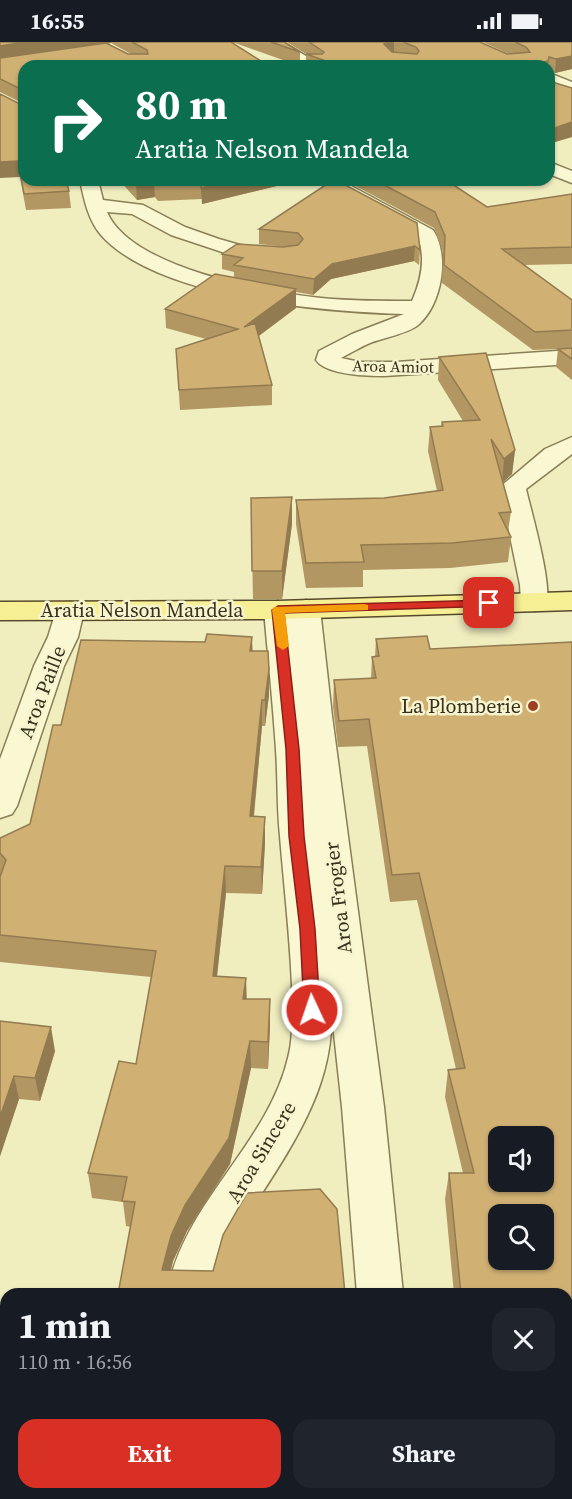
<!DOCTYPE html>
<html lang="en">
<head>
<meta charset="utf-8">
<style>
  body { margin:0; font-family:"Source Serif 4",serif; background:#20242c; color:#f1f3f6; height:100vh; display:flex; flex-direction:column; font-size:22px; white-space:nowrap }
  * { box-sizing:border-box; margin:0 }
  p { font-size:20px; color:#9ea1a6 }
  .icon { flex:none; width:33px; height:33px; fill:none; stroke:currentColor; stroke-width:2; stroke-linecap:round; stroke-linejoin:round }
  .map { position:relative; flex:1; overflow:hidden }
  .side { position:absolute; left:0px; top:1246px; width:573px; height:212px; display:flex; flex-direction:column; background:#171b24; border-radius:18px 18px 0 0; box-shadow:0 2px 4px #0004 }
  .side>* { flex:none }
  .hud { position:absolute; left:18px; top:18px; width:537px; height:126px; border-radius:18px; box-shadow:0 2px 4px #0004; background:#0b6e4f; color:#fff; overflow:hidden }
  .controls { position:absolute; left:488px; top:1084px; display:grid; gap:12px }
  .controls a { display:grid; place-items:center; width:66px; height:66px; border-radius:12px; background:#171b24; box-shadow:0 2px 4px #0004; font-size:30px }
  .pin { position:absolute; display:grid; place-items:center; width:51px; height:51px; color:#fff; margin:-26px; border-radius:12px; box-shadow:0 3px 9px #0006 }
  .me { position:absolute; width:66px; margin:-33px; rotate:357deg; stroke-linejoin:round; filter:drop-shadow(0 0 4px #0008) }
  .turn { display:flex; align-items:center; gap:21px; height:126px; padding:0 18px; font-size:27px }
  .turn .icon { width:78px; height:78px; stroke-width:2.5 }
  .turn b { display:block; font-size:42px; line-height:51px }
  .round { display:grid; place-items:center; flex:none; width:63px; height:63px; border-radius:18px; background:#20242c }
  .summary { display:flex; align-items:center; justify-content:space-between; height:102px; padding:0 18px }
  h1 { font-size:36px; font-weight:700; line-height:45px }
  .action { display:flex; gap:12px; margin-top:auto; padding:12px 18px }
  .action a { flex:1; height:69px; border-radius:18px; background:#d93025; color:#fff; font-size:24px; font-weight:700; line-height:69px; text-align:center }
  .action a+a { background:#20242c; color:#f1f3f6 }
  .status { display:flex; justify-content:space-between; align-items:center; height:42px; padding:0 30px; background:#171b24; direction:ltr }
  .status svg { height:16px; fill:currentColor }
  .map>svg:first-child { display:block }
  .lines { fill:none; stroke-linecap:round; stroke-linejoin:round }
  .minor-casing { stroke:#8a7e56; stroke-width:3 }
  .primary-casing { stroke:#574a2b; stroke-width:3 }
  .minor { fill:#faf8d3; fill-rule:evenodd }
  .primary { fill:#f6ef94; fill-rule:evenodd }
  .wall { fill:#b39763; fill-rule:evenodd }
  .shaded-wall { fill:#927b50 }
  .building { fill:#d0b073; stroke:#927b50; stroke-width:1.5; fill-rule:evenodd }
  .route { fill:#d93025; stroke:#8d1f18; stroke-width:1.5 }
  .slow { fill:#f59e0b }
  .poi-dot { fill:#9c4023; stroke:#f7f5cf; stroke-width:2 }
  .labels { text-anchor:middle; stroke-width:5; stroke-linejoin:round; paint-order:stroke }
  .far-street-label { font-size:16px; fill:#38301c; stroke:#f7f5cf }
  .street-label { font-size:20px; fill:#38301c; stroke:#f7f5cf }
  .poi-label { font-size:20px; fill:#38301c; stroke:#f7f5cf; text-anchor:end }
</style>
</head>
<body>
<div class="status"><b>16:55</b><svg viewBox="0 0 49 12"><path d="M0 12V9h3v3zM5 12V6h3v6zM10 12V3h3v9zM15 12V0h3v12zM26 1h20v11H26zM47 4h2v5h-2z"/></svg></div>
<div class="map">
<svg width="572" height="1457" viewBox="0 0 572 1457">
  <rect width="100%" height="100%" fill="#f0edbf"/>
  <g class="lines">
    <g class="minor-casing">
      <path id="minor" d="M266 0H283L322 24H304Z
        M549 31 572 40V50L549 41Z
        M549 120 572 129V141L549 132Z
        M80 138H98L103 158 143 163 185 185 219 197 240 203 282 209 285 213 282 217 275 219 231 213 171 193 132 172 107 170C131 226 265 250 321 256 351 259 382 259 412 259 421 239 426 217 418 195L321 142 318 138H340L433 188C450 213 442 263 418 283 409 291 383 296 370 301 360 305 351 311 341 316L360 320H396L572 308V322L384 334C367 334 326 333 316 318L319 309 352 292 404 272C324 270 157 256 101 193 88 178 84 157 80 138Z
        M572 395V412L526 447C531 469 555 551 545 566L535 569 525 566 521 560 520 543 500 445 545 407Z
        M306 558 316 561 320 567 332 674 384 1065 403 1252H357L342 1065 331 964C336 1040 295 1100 255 1162 242 1182 227 1203 219 1226 216 1234 215 1244 213 1252H167C182 1162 267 1104 288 1016 294 994 292 967 292 944 290 894 284 844 280 794 277 766 278 737 276 708 273 661 268 615 264 568L268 562 278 559 288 562 292 567 296 561Z
        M70 560 80 563 84 569 78 595 64 624 17 764 12 772 0 776V717L34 624 48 595 56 569 60 563Z
        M160 1452H212L214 1457H162Z
        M378 1452H430V1457H378Z"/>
    </g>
    <g class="primary-casing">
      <path id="primary" d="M572 550V568L278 577 0 578V560L278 559Z"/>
    </g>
    <use href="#minor" class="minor"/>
    <use href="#primary" class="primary"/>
  </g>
  <path class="wall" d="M0 0H284L300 10V24L235 1 234 2 269 24H24V62L0 50ZM111 1 131 12H128L108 2Z
    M287 0H480L507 12H509L483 0H572V27L555 31 549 29V24H306V12Z
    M0 52 69 149 71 166 26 168 20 135Z
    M119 138H301L202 162V157L158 159 155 155 137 158Z
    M333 138 420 208 419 223 414 219 331 237 313 253 296 250V266L259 294 272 343V363L180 368 176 307 206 297 166 286 165 267 234 236V230L222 227V212L287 205 259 202V187Z
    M350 138H446L487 165 572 152V222L525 223 572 258V338L556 325 558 307 533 308 442 241 443 210 434 186 350 141Z
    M439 315 515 408 512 432 503 440 511 470 508 489 511 495 508 520 450 526 363 528V545L306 546 296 482V458L384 456 437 449 428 409 430 385 441 384 442 380 463 379 438 338Z
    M292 455V482L282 557H253L251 456Z
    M427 594 430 607 572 600V1457H540L539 1452H567V1252H454L445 1157 449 1131H463L445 1055 448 1028 456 1027 417 858 390 860 367 704 338 705 333 664 334 638 371 637 372 615H375L376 597ZM498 1095H543V1140H498ZM498 1173H543V1218H498Z
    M253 609 269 627V653L265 684H262L254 775 265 801 262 852 226 851 217 934 247 957H270V983L268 1027 251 1026 230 1122 187 1189 173 1219 171 1228 345 1252H118L131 1185 126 1184 123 1160 92 1156 88 1131 136 1022 151 935 0 920V796L30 782 61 683Z
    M0 979 55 1009 40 1059 19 1057 0 1114Z"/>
  <path class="shaded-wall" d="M25 0H111V1L0 18V4Z
    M388 0H394V10L384 16V2Z
    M572 14V27L555 31 556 17Z
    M549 15 548 24H523Z
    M572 80V95L549 102V88Z
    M18 119 20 135 0 136V120Z
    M236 138H301L202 162 201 146Z
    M154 139 155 155 137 158 136 142Z
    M415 204 414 219 331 237 313 253 314 237 332 222Z
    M296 247V266L245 304 244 285Z
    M515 408 512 432 502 441 504 417Z
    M292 455V482L282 557V529Z
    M252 595 253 620 250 609Z
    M269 627V653L265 684V658Z
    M262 658V684L251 801 250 774Z
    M265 775V801L262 852 261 825Z
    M225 824 226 851 214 961 213 934Z
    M246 936 247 963 243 957Z
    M270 957V983L268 1027V1000Z
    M51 985 55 1009 40 1059 35 1036Z
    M250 999 251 1026 230 1122 187 1189 173 1219 165 1252 162 1228 171 1194Z
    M14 1034 19 1057 0 1114V1075Z
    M161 1452H166V1457H160Z"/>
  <path class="building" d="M0 0H25L0 4Z
    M132 0H231L269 24H24V64L23 48 0 37V16L106 1 128 12H148L147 8Z
    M271 0H284L300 10Z
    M309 0H388L384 2 392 10 417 12 419 9 416 5 403 0H480L507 12 530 10 526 5 515 0H572V14L556 17 549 15 548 19 523 24H340L306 12H322L324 10Z
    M549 39 572 46V80L549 88Z
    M0 52 24 64V138H66L69 149 24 152 18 119 0 120Z
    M132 138H236L201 146V141L157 143 154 139 136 142Z
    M333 138H336L417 181 420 208 415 204 332 222 314 237 234 223 243 216 222 212 237 202 283 205 298 203 303 197 298 191 259 187Z
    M375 138H446L487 165 572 152V205L502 207 572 258V288L535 290 444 223 445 194 435 170Z
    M215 232 296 247 244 285 255 281 272 343 179 348 176 307 238 287 165 267Z
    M572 306V317L558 307Z
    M486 311 515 408 504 417 491 397 511 470 499 471 511 495 452 501 361 503 364 520 306 521 296 458 384 456 443 448 430 385 443 384 442 380 480 378 439 315Z
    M292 455 282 529H252L251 456Z
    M207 592 252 595 250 609H268L269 627 265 658H262L250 774 265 775 261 825 225 824 213 934 246 936 243 957H270L268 1000 250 999 229 1096 185 1163 171 1194 162 1228 213 1229 223 1193 247 1151 320 1147 337 1167 345 1252H118L135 1160 122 1159 127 1135 88 1131 119 1019 136 1022 156 909 0 893V835L6 818 0 811V796L30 782 53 683H61L81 598 205 600Z
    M427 594 430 607 572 600V1457H549V1452H567V1252H461L449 1131H474L448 1028 465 1026 419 831 392 833 369 677 339 679 334 638 376 636 372 615 379 614 376 597ZM498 1095H543V1140H498ZM498 1173H543V1218H498Z
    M0 979 51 985 35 1036 14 1034 0 1075Z
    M9 1452H161L160 1457H7Z
    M223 1452H356V1457H223Z"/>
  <path class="route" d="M489 558 493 559V564L284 571 299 707 304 794 315 887 320 968 318 972 312 974 307 972 304 968 300 887 289 794 286 707 272 568 278 564Z"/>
  <path class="slow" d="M364 562 368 563V568L285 571 289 604 283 608 277 604 272 568 274 565Z"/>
  <circle class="poi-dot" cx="533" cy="664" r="6"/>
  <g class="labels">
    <g class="far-street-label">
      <text transform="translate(393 324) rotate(1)" y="6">Aroa Amiot</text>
    </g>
    <g class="street-label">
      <text x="142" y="575">Aratia Nelson Mandela</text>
      <text transform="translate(42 650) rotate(-69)" y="7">Aroa Paille</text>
      <text transform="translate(338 856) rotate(-97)" y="7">Aroa Frogier</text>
      <text transform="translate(261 1110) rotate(-59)" y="7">Aroa Sincere</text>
    </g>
    <g class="poi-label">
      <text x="521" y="671">La Plomberie</text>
    </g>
  </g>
</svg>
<div class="controls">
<a><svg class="icon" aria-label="sound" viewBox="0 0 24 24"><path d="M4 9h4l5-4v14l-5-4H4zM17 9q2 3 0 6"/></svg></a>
<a><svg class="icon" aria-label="search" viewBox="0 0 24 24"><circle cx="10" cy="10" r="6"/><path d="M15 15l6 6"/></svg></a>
</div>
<div class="pin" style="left:489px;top:561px;background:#d93025"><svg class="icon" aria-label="arrive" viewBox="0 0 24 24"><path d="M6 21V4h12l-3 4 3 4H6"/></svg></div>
<svg class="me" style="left:312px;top:968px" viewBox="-20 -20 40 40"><circle r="17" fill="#d93025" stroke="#fff" stroke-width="3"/><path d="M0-11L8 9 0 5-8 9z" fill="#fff"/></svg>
<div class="hud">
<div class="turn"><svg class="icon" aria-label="right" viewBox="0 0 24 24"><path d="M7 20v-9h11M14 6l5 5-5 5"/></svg><div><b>80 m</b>Aratia Nelson Mandela</div></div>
</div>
<section class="side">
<div class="summary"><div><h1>1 min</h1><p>110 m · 16:56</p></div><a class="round"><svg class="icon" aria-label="close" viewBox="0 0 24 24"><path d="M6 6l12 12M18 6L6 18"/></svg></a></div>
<div class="action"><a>Exit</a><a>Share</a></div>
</section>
</div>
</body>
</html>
